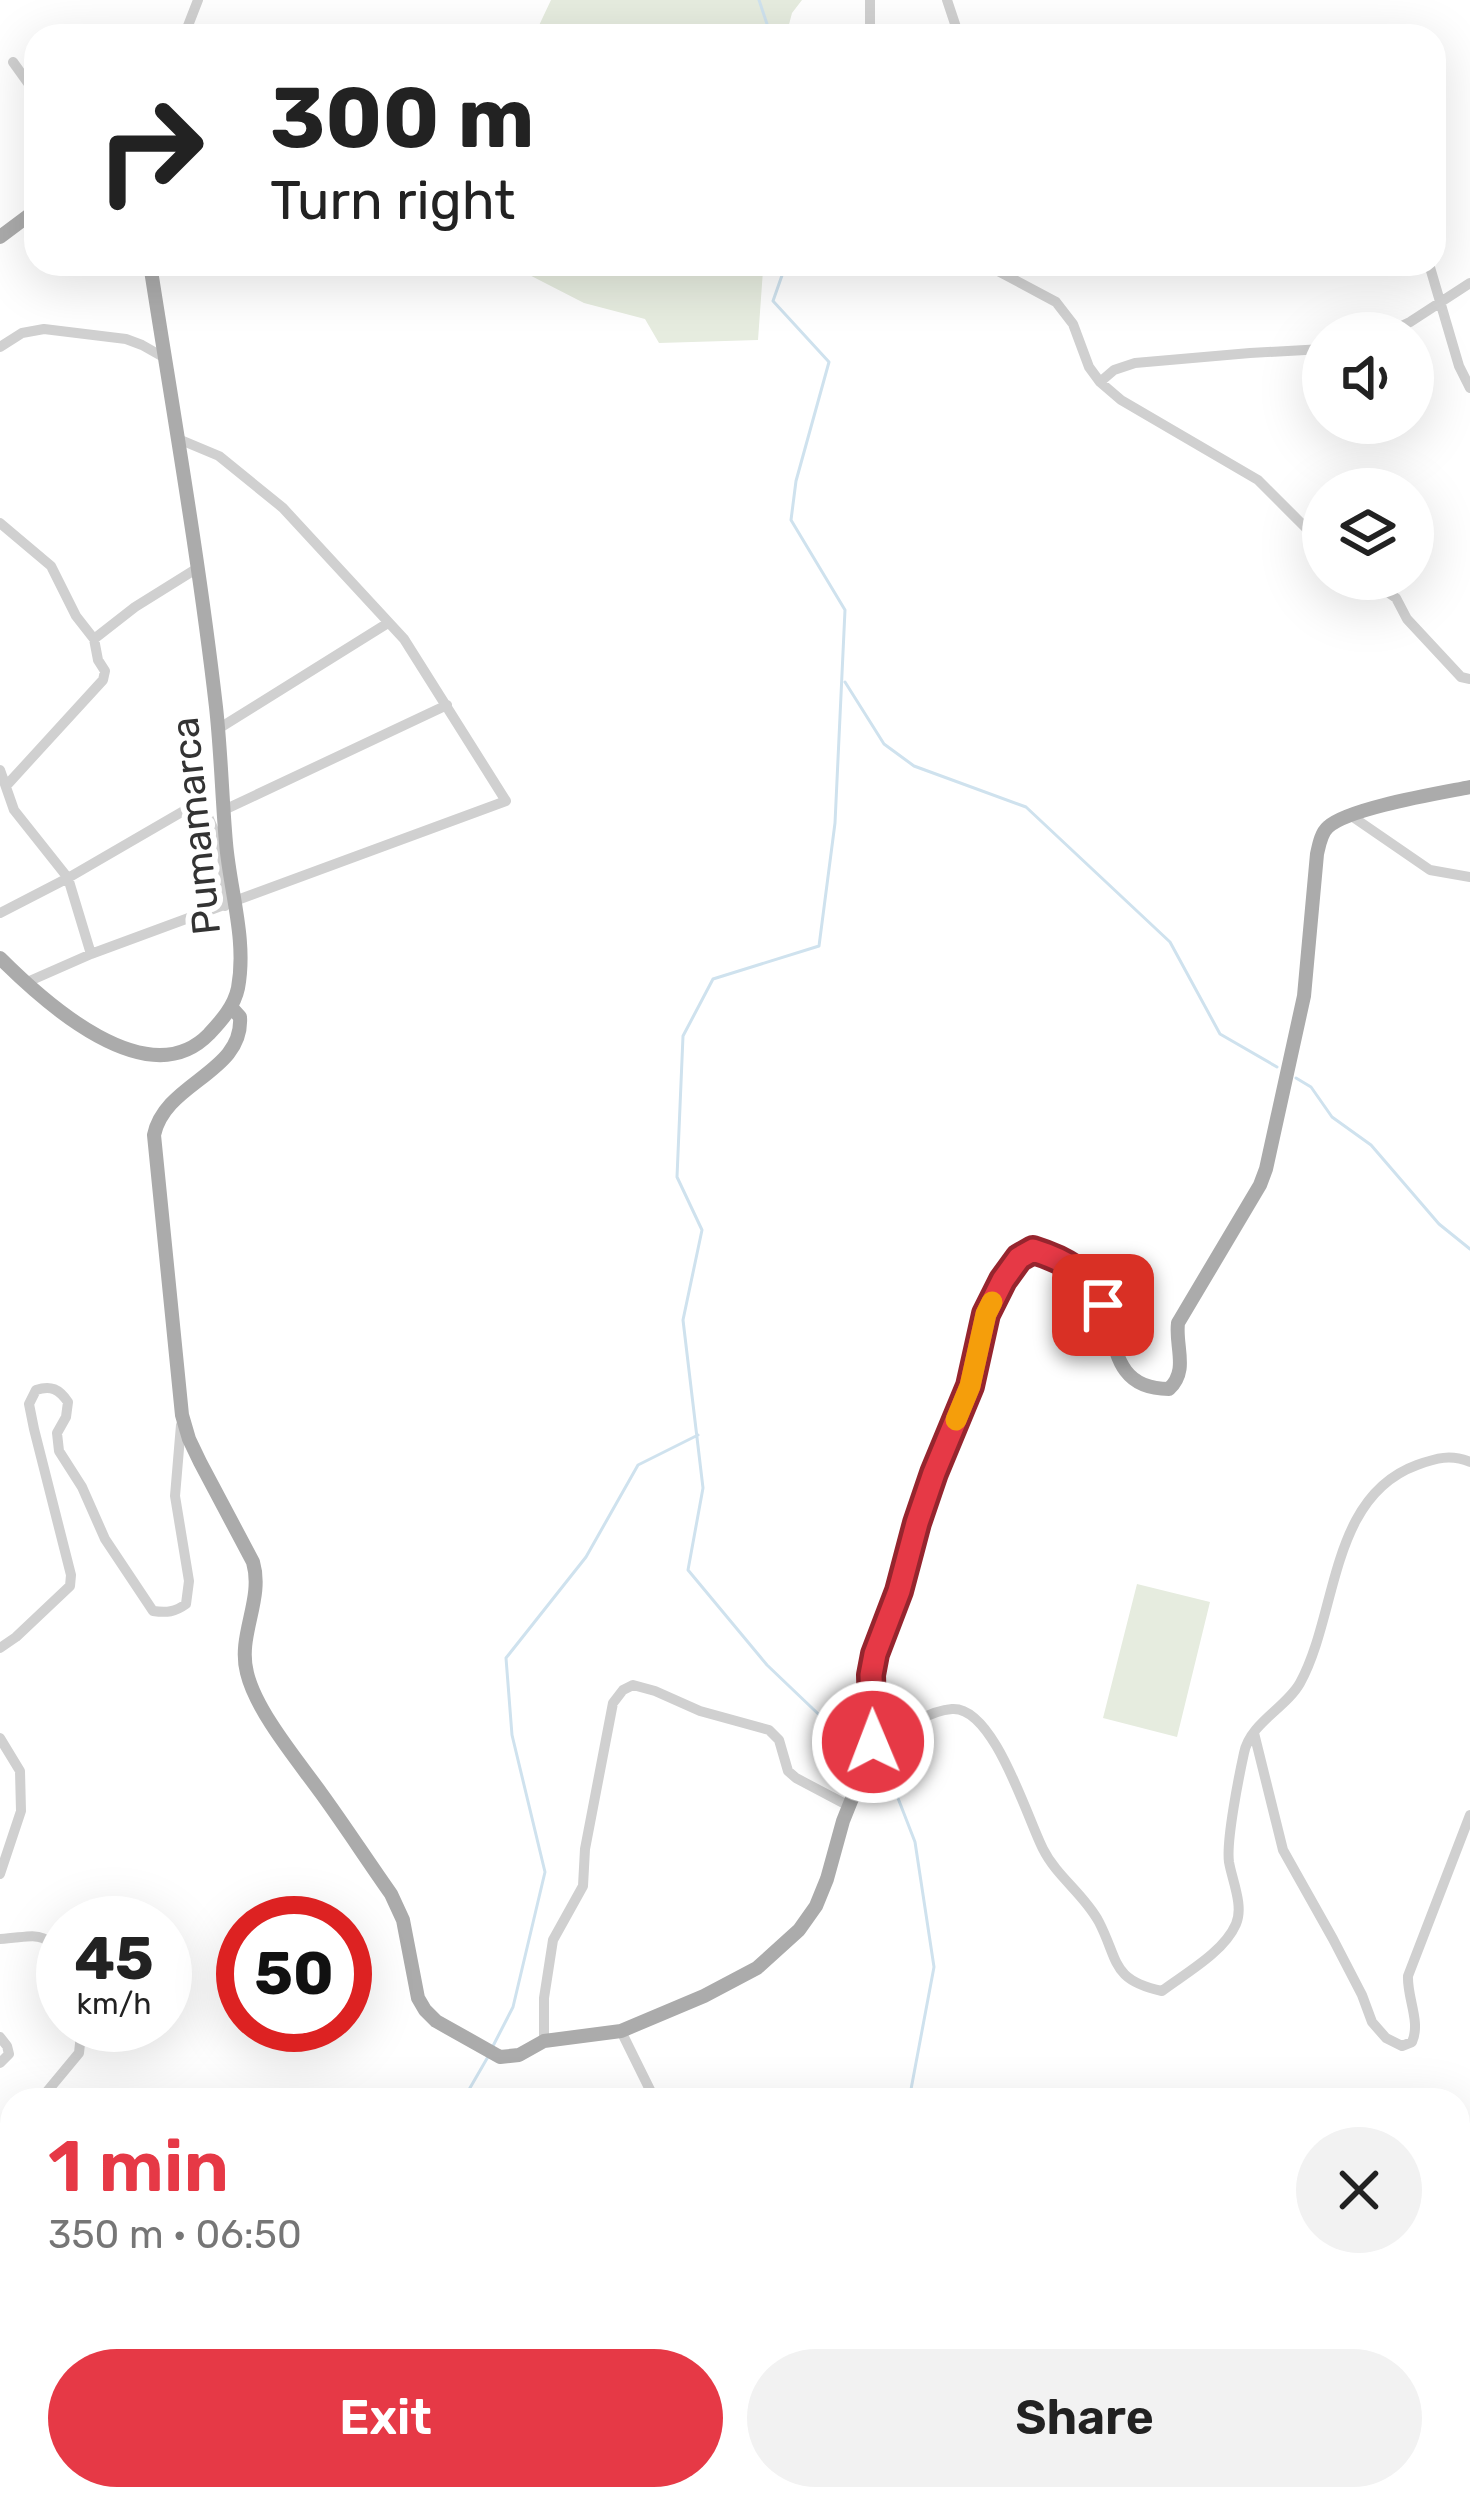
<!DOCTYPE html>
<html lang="en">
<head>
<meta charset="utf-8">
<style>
  body { margin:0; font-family:Rubik,sans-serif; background:#f2f2f2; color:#222; height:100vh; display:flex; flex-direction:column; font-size:45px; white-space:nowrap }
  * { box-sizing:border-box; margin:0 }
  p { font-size:39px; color:#767676 }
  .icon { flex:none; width:66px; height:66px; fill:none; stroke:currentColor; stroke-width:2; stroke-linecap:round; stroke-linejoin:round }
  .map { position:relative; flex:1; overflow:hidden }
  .details { position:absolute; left:0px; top:2088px; width:1470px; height:423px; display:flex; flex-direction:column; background:#fff; border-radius:36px 36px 0 0; box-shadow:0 12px 48px #0002 }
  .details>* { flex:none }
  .hud { position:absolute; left:24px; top:24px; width:1422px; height:252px; border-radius:36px; box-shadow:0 12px 48px #0002; background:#fff; color:#222; overflow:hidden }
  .fabs { position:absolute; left:1302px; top:312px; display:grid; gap:24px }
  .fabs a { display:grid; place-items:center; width:132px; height:132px; border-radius:50%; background:#fff; box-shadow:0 12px 48px #0002; font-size:60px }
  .speed { position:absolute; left:36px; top:1896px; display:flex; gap:24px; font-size:60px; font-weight:700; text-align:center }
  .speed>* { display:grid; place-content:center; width:156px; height:156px; border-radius:50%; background:#fff; box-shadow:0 12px 48px #0002; line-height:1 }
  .speed small { font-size:30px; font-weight:400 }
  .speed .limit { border:18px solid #d22; background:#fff; color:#111 }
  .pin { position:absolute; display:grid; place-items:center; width:102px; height:102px; color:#fff; margin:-51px; border-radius:24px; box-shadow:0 6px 18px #0006 }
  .me { position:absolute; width:132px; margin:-66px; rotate:359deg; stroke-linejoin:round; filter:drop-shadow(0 0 9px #0008) }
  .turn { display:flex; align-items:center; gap:42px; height:252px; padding:0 48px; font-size:54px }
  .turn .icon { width:156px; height:156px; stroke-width:2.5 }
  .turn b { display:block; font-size:84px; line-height:102px }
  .round { display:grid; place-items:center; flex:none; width:126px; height:126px; border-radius:63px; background:#f2f2f2 }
  .headline { display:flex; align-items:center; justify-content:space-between; height:204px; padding:0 48px }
  h1 { font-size:72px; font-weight:600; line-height:90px; color:#e63946 }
  .button { display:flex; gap:24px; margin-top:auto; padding:24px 48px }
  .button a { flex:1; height:138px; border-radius:72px; background:#e63946; color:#fff; font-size:48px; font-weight:600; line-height:138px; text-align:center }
  .button a+a { background:#f2f2f2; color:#222 }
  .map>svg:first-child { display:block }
  .green { fill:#e6ecdf }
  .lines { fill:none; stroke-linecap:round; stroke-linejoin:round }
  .stream { stroke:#cfe2ee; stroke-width:3 }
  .minor { stroke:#d0d0d0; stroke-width:10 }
  .major { stroke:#ababab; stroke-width:14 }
  .route-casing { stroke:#96252e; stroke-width:30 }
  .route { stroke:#e63946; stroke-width:21 }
  .slow { stroke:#f59e0b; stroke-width:21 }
  .labels { text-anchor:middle; stroke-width:12; stroke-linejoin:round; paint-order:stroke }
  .street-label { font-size:39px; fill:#333; stroke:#fff }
</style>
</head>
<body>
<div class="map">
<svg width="1470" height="2509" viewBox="0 0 1470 2509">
  <rect width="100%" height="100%" fill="#fff"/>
  <path class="green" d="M551 0H802L792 13 786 36H534Z
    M508 264H766L763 270 758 340 659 343 645 319 584 303Z
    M1137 1584 1210 1602 1177 1737 1103 1718Z"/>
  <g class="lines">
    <path class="stream" d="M759 0 771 36
      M786 264 773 301 829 362 796 481 791 520 845 610 835 823 819 946 713 979 683 1036 677 1177 702 1230 683 1320 703 1488 688 1570 767 1665 856 1750
      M845 682 884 744 914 766 1026 807 1170 942 1220 1034 1277 1067
      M1296 1078 1311 1087 1332 1117 1371 1145 1439 1224 1470 1249
      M877 1769 896 1793 915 1842 934 1967 909 2100
      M493 2046 513 2007 545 1872 512 1735 506 1658 586 1557 638 1465 698 1435
      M442 2100 464 2095
      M463 2100 489 2055
      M85 2509 94 2499
      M226 2509V2499
      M668 2509 679 2499"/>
    <path class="minor" d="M947 0 959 36
      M184 36 198 0
      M870 36V0
      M13 62 36 94
      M985 264 1056 302 1073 324 1089 367 1100 382 1121 400 1258 480 1323 545
      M1429 264 1459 366 1470 388
      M1387 333 1410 322 1470 283
      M0 347 22 333 44 329 126 339 142 345 165 358
      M1100 382 1114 370 1135 363 1250 353 1323 349
      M0 523 51 566 76 616 94 639 135 607 196 569
      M1369 579 1396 598 1407 619 1461 677 1470 679
      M218 729 388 623
      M0 770 14 810 68 878 91 954
      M6 786 103 680 105 671 98 660 94 639
      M224 810 447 705
      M1350 815 1430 870 1470 877
      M0 913 68 878 199 802 203 805 222 849 225 906
      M25 983 91 954 506 801 404 639 283 508 219 456 176 438
      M0 1648 16 1637 70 1586 71 1575 34 1429 29 1404 36 1390C51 1385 59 1389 68 1402L66 1417 57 1433 59 1451 82 1487 105 1539 153 1611C167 1613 175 1612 186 1604L189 1581 175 1496 181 1425
      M1254 1733 1283 1850 1333 1939 1362 1995 1372 2022 1386 2038 1402 2046 1412 2042C1421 2022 1407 1998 1408 1976L1470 1815
      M0 1738 20 1771 21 1811 0 1874
      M871 1751C894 1736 924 1711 952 1709 994 1706 1027 1818 1043 1849 1057 1877 1084 1894 1099 1922 1119 1961 1111 1980 1162 1991 1186 1973 1224 1952 1236 1924 1244 1906 1232 1880 1229 1862 1226 1841 1239 1776 1244 1753 1250 1723 1286 1708 1300 1683 1338 1614 1329 1497 1417 1465 1436 1458 1451 1454 1470 1462
      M0 1939C37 1937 44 1927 63 1963
      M621 2031 655 2100
      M0 2037 7 2046 9 2054 0 2063
      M544 2041V1998L553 1940 583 1886 585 1849 613 1703 623 1690 633 1685 655 1691 700 1711 769 1730 779 1740 788 1771 796 1778 849 1806
      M40 2100 79 2053 82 2025
      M0 2180 12 2183"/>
    <path class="major" d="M0 237 36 210
      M0 958C44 1002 148 1097 209 1034 221 1021 234 1007 238 988 247 940 230 891 226 843 222 798 221 752 216 707 199 559 173 411 150 264
      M231 1007 240 1017C244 1073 165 1082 154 1135L182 1415 189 1439 200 1462 253 1562C264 1600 237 1635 247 1673 256 1711 298 1761 321 1793 345 1826 367 1860 391 1894L403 1920 418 1998 425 2010 436 2021 500 2057 519 2055 544 2041 621 2031 704 1996 757 1968 799 1930 816 1906 827 1879 843 1821 871 1751 874 1714 871 1675 875 1654 899 1591 934 1473 970 1386 986 1314 1003 1280 1019 1258 1033 1250C1056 1258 1084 1268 1097 1290 1119 1330 1105 1389 1169 1389 1189 1370 1175 1347 1178 1323L1260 1185 1266 1169 1304 996 1317 854C1319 845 1321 833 1328 827 1348 808 1440 793 1470 787"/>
  </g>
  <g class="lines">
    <g class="route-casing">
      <path id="route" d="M873 1742 871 1675 875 1654 899 1591 917 1523 934 1473 970 1386 986 1314 1003 1280 1019 1258 1033 1250C1065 1260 1089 1273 1103 1305"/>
    </g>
    <use href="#route" class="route"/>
    <path class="slow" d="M956 1420 970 1386 986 1314 992 1302"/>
  </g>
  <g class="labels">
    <g class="street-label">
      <text transform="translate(195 826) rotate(-96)" y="14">Pumamarca</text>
    </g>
  </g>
</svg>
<div class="fabs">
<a><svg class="icon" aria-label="sound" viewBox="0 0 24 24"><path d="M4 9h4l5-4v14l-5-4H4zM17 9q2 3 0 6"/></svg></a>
<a><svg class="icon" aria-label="layers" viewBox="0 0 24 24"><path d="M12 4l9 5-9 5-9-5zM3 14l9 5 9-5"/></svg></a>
</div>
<div class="speed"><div>45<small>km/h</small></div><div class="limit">50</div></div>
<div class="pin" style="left:1103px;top:1305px;background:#d93025"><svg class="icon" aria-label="arrive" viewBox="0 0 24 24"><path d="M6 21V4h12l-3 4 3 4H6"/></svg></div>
<svg class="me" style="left:873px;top:1742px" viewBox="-20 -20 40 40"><circle r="17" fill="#e63946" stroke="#fff" stroke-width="3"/><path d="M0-11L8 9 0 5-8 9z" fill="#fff"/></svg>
<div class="hud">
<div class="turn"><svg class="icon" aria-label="right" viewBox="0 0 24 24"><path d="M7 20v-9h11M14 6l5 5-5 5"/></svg><div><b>300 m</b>Turn right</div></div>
</div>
<section class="details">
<div class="headline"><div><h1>1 min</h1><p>350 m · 06:50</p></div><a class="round"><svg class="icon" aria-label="close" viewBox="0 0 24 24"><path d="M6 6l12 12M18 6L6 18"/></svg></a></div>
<div class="button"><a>Exit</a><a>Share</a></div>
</section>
</div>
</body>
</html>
